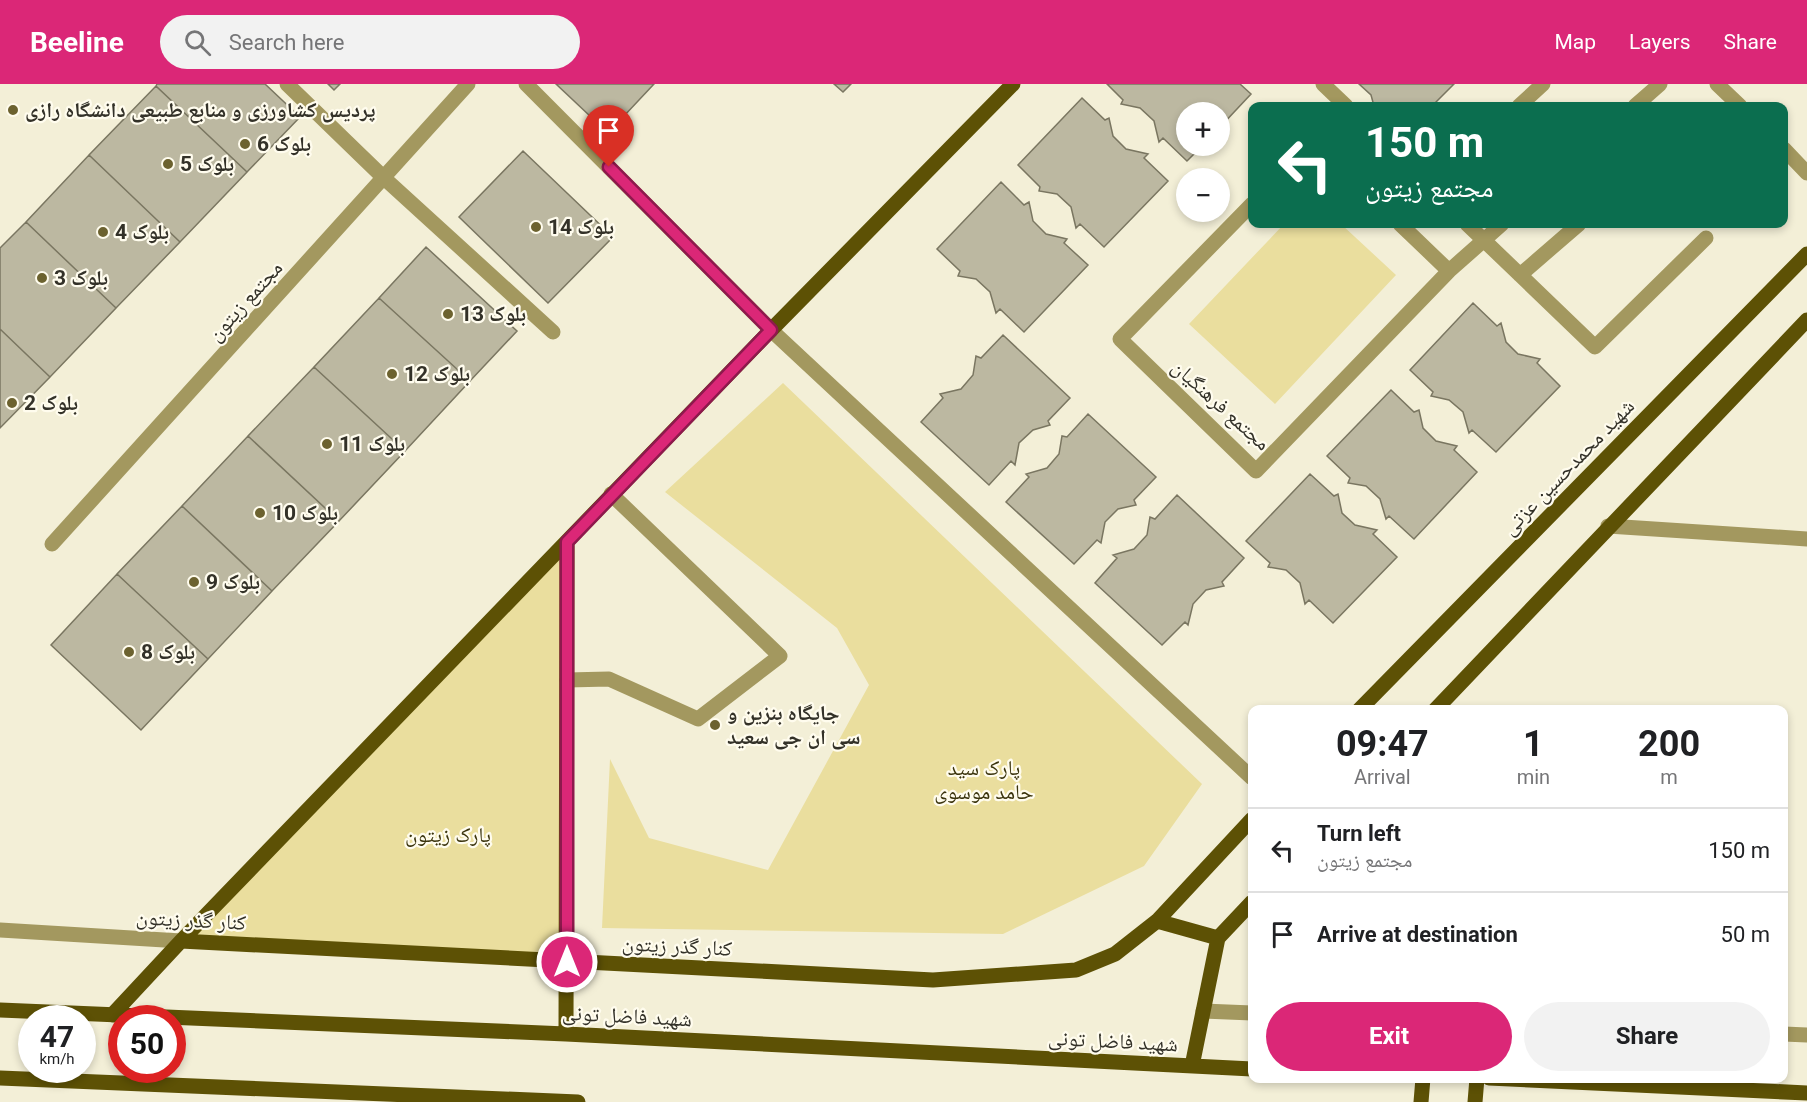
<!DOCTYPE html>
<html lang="en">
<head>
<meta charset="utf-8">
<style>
  body { margin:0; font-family:Roboto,"Noto Naskh Arabic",sans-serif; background:#f2f2f2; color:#202124; height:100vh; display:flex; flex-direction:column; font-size:22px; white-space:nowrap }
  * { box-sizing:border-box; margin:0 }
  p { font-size:20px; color:#757577 }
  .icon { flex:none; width:33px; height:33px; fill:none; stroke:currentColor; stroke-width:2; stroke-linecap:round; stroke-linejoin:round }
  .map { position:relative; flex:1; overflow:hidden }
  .panel { position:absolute; left:1248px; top:621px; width:540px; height:378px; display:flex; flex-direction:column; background:#fff; border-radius:12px; box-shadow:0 3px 9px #0003 }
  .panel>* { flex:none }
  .guide { position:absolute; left:1248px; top:18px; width:540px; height:126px; border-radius:12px; box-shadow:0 3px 9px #0003; background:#0b6e4f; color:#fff; overflow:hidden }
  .tools { position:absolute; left:1176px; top:18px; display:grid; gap:12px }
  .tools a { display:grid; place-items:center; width:54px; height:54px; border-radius:50%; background:#fff; box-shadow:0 3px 9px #0003; font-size:30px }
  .speed { position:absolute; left:18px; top:921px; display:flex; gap:12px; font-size:30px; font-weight:700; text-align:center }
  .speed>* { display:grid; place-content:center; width:78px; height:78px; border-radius:50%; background:#fff; box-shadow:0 3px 9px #0003; line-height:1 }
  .speed small { font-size:15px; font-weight:400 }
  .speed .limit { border:9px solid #d22; background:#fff; color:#111 }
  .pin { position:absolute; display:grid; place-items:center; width:51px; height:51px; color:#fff; margin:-62px -26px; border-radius:50% 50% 50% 0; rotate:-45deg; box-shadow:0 0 6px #0007 }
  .pin .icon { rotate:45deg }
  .me { position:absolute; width:66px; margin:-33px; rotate:0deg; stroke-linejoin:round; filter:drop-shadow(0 0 4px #0008) }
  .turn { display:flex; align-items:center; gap:21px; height:126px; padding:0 18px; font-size:27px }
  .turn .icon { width:78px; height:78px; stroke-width:2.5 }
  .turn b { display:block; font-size:42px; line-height:51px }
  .eta { display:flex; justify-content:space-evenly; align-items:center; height:102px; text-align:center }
  .eta b { font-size:36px; font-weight:700; line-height:42px }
  .primary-button { display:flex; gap:12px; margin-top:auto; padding:12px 18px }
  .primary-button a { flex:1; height:69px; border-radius:36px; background:#db2777; color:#fff; font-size:24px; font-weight:700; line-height:69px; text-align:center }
  .primary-button a+a { background:#f2f2f2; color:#202124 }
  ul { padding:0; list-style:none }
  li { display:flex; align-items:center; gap:18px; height:84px; padding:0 18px; border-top:2px solid #e0e0e0 }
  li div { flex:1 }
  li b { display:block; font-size:22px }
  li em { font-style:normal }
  header { display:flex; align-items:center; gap:36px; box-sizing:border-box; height:84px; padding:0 30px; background:#db2777; color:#fff }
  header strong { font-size:28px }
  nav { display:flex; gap:33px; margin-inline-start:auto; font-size:21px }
  .search { width:420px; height:54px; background:#f2f2f2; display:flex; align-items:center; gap:15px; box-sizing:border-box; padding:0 21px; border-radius:33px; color:#757577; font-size:22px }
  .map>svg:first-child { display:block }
  .green { fill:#eade9e }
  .building { fill:#bcb8a1; stroke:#7a7661; stroke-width:1.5 }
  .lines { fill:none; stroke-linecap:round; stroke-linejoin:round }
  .minor { stroke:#a3985f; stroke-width:15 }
  .major { stroke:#5d5105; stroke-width:15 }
  .route-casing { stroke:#8e194d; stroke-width:15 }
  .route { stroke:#db2777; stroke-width:10 }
  .poi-dot { fill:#6c622f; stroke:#fffcee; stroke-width:2 }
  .labels { text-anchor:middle; stroke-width:4.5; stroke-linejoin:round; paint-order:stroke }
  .poi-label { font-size:21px; font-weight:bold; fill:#333128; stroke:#fffcee; text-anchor:start }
  .street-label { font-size:21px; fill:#333128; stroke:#fffcee }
  .park-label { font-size:21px; fill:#3b340d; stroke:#fffcee }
</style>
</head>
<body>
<header>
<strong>Beeline</strong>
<div class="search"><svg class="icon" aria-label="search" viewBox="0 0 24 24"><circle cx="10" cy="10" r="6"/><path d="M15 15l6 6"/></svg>Search here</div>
<nav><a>Map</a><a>Layers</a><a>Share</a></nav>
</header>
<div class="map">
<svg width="1807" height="1018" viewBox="0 0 1807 1018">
  <rect width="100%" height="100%" fill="#f3efd7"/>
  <path class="green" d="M1284 140H1341L1396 191 1275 320 1189 240Z
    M783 299 1202 700 1144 782 1003 850 602 844 610 675 649 754 768 786 869 601 837 544 665 408Z
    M567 458V877L181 857Z"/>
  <path class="building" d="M157 0H265L300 33 247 88 156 2Z
    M328 0H340L334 6Z
    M556 0H654L608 49Z
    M834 0H851L843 8Z
    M1107 0H1240L1251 10 1220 43V28H1186V62H1202L1187 77 1163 54 1159 58 1154 37 1140 24 1121 20 1123 16Z
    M1359 0H1454L1432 22H1374L1371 11Z
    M156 2 247 88 180 158 89 71Z
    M1082 14 1105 36 1109 34 1113 52 1126 65 1148 70 1144 74 1168 97 1104 163 1080 140 1076 144 1071 123 1057 110 1039 107 1040 103 1018 81Z
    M523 67 613 153 548 219 459 133Z
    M89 71 180 158 116 224 26 138Z
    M1001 98 1024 121 1029 118 1033 137 1046 150 1067 155 1064 159 1088 181 1024 248 1000 225 996 229 990 208 976 195 958 192 960 187 937 165Z
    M26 138 116 224 50 293 0 245V164Z
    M426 163 517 247 470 297 379 214Z
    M379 214 470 297 405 367 314 283Z
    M1473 219 1497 242 1501 239 1506 258 1518 270 1540 275 1537 279 1560 302 1496 368 1472 346 1469 349 1463 328 1449 316 1431 312 1433 308 1410 286Z
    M0 245 50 293 0 344Z
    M1003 251 1070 314 1048 337 1050 341 1033 346 1019 359 1015 381 1011 377 989 401 921 338 943 314 940 310 961 305 973 291 976 272 981 274Z
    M314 283 405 367 339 437 248 352Z
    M1391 306 1414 328 1419 326 1423 344 1436 357 1457 362 1454 366 1477 388 1414 455 1389 432 1386 435 1380 415 1366 402 1348 399 1350 394 1327 372Z
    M1088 330 1156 393 1134 416 1136 421 1118 425 1105 438 1101 459 1097 456 1074 480 1006 418 1029 393 1026 390 1047 384 1059 370 1062 352 1067 353Z
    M248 352 339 437 272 507 182 422Z
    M1310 390 1334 412 1338 410 1342 429 1355 441 1377 446 1373 450 1397 473 1333 539 1309 516 1305 520 1300 499 1286 486 1268 483 1270 479 1246 457Z
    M1177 411 1244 474 1222 498 1224 502 1206 506 1193 520 1188 541 1185 538 1162 561 1095 499 1117 474 1113 471 1134 465 1147 451 1150 433 1155 435Z
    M182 422 272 507 208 575 117 490Z
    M117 490 208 575 141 646 51 561Z"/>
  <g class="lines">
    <path class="minor" d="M287 0 384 94 553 248
      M526 0 771 246 1252 694
      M1323 0 1346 22
      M1717 0 1740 22
      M1519 22 1543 0
      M1635 22 1660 0
      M1784 65 1807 89
      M1252 120 1120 255 1256 387 1449 187 1502 140
      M1400 140 1449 187
      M1467 140 1595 263 1706 154
      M1520 191 1579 140
      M1608 442 1807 455
      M52 460 468 0
      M567 596 609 595 698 635 780 572 611 410
      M0 846 181 857
      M1203 927 1252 929
      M1784 950 1807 951"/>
    <path class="major" d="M1359 626 1807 170
      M1435 626 1807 236
      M1157 837 1218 854
      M181 857 933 896 1076 886 1115 870 1157 837 1252 735
      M0 926 566 950 1252 985
      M112 931 181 857 771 246 1013 0
      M566 950 567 458
      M1192 982 1218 854 1252 818
      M0 994 578 1018
      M1489 994 1807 1009
      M1421 1018 1423 994
      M1475 1018 1477 994"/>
  </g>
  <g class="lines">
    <g class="route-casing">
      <path id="route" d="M567 878V458L771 246 609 83"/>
    </g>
    <use href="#route" class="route"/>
  </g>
  <g class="poi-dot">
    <circle cx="13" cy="26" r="6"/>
    <circle cx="245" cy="60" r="6"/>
    <circle cx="168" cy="80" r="6"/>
    <circle cx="536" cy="143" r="6"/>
    <circle cx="103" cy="148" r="6"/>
    <circle cx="42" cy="194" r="6"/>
    <circle cx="448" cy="230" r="6"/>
    <circle cx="392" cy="290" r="6"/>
    <circle cx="12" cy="319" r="6"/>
    <circle cx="327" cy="360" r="6"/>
    <circle cx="260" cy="429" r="6"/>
    <circle cx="194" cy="498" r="6"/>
    <circle cx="129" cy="568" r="6"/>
    <circle cx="715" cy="641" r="6"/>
  </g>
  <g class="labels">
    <g class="poi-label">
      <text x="25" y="33">پردیس کشاورزی و منابع طبیعی دانشگاه رازی</text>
      <text x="257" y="67">بلوک 6</text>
      <text x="180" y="87">بلوک 5</text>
      <text x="548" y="150">بلوک 14</text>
      <text x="115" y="155">بلوک 4</text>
      <text x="54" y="201">بلوک 3</text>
      <text x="460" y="237">بلوک 13</text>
      <text x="404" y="297">بلوک 12</text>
      <text x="24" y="326">بلوک 2</text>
      <text x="339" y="367">بلوک 11</text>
      <text x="272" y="436">بلوک 10</text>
      <text x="206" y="505">بلوک 9</text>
      <text x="141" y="575">بلوک 8</text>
      <text x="727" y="636">جایگاه بنزین و<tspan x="727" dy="24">سی ان جی سعید</tspan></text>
    </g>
    <g class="street-label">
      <text transform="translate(245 217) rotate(-48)" y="7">مجتمع زیتون</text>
      <text transform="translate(1221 321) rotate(42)" y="7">مجتمع فرهنگیان</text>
      <text transform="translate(1568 383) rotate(-46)" y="7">شهید محمدحسین عزتی</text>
      <text transform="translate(191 836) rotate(3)" y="7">کنار گذر زیتون</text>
      <text transform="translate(677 862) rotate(3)" y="7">کنار گذر زیتون</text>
      <text transform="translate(627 932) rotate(3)" y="7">شهید فاضل تونی</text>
      <text transform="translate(1113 957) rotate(3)" y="7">شهید فاضل تونی</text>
    </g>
    <g class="park-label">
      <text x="984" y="691">پارک سید<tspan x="984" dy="24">حامد موسوی</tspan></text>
      <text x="448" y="758">پارک زیتون</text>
    </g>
  </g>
</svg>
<div class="tools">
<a>+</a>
<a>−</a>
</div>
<div class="speed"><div>47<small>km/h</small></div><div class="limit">50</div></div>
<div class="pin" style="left:609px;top:83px;background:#d93025"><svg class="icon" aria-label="arrive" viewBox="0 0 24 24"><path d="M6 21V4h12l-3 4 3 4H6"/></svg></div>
<svg class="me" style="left:567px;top:878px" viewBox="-20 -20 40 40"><circle r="17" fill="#db2777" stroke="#fff" stroke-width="3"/><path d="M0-11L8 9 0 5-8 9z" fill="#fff"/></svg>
<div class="guide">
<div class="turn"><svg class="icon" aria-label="left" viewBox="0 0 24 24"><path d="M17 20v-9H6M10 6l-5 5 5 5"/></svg><div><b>150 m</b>مجتمع زیتون</div></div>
</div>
<section class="panel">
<div class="eta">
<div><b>09:47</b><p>Arrival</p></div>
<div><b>1</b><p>min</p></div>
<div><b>200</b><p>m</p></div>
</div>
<ul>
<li><svg class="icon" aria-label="left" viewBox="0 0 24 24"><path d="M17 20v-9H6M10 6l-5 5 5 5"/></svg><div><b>Turn left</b><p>مجتمع زیتون</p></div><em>150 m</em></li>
<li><svg class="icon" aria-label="arrive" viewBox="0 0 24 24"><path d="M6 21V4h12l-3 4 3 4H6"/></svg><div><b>Arrive at destination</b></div><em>50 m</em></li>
</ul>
<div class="primary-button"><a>Exit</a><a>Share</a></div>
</section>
</div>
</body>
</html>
